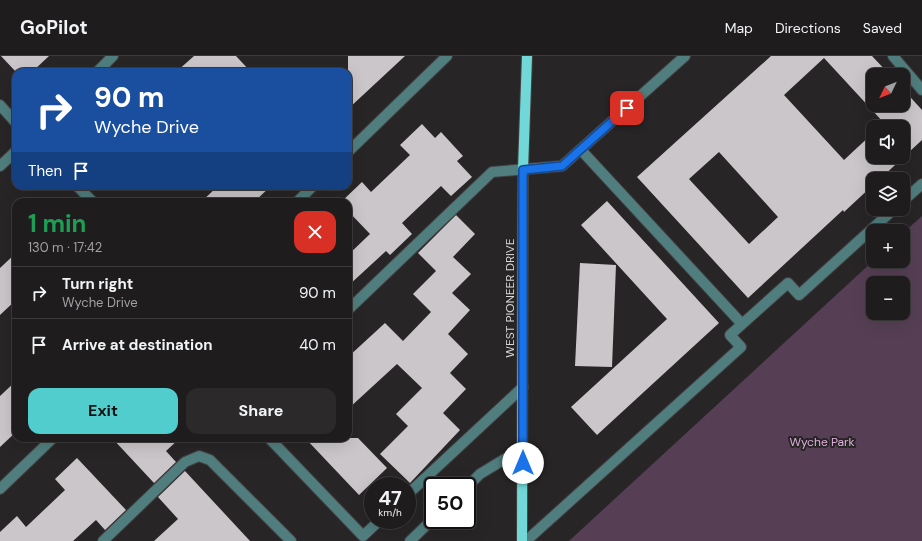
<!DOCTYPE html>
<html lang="en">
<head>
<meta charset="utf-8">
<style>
  body { margin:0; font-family:"DM Sans",sans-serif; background:#2b292a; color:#f1f3f6; height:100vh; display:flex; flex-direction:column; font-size:15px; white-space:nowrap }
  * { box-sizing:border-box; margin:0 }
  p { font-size:13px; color:#a1a1a4 }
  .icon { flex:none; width:22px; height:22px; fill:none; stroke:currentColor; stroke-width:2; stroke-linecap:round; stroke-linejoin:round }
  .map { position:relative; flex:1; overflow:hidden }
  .side { position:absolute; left:12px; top:142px; width:340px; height:244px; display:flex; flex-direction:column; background:#1e1c1d; border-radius:12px; box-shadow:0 4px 16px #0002,0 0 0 1px #3c3a3b }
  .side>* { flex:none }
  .guide { position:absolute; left:12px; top:12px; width:340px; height:122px; border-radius:12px; box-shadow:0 4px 16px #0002,0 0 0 1px #3c3a3b; background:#1a4fa0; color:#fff; overflow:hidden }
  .needle { width:26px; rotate:227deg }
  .tools { position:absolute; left:866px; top:12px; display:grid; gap:8px }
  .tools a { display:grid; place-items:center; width:44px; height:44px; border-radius:8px; background:#1e1c1d; box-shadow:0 4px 16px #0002,0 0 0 1px #3c3a3b; font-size:20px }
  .speed { position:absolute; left:364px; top:421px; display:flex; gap:8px; font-size:20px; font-weight:700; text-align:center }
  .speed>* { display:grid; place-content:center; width:52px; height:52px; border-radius:50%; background:#1e1c1d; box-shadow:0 4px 16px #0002,0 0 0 1px #3c3a3b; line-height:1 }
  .speed small { font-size:10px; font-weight:400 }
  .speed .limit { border:2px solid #111; border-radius:6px; background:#fff; color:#111 }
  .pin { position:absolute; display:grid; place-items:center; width:34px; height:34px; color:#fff; margin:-17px; border-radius:8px; box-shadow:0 2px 6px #0006 }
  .me { position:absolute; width:44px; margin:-22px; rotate:0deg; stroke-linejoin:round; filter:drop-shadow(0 0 3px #0008) }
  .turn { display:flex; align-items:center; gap:14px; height:84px; padding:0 16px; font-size:18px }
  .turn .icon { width:52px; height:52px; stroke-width:2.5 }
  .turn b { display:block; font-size:28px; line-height:34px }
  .then { display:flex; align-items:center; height:38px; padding:0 16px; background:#0003; gap:8px; font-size:15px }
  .round { display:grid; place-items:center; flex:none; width:42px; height:42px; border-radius:12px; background:#2b292a }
  .overview { display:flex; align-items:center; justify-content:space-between; height:68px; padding:0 16px }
  h1 { font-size:24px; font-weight:700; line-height:30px; color:#1e9e55 }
  .button { display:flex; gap:8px; margin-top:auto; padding:8px 16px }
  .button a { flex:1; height:46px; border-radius:12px; background:#52cdce; color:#111; font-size:16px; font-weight:700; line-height:46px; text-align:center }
  .button a+a { background:#2b292a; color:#f1f3f6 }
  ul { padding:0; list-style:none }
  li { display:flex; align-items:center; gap:12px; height:52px; padding:0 16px; border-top:1px solid #3c3a3b }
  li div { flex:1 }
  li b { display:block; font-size:15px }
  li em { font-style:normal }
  header { display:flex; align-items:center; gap:24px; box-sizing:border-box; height:56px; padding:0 20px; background:#1e1c1d; border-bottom:1px solid #3c3a3b }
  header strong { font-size:19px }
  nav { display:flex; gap:22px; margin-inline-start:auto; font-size:14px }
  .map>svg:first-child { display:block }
  .green { fill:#563f54; fill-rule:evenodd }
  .building { fill:#cac6ca; fill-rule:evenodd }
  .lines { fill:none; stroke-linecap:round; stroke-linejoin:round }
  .minor-casing { stroke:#444143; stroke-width:12 }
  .major-casing { stroke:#444143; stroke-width:12 }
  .minor { stroke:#507e7e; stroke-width:10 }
  .major { stroke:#72d7d7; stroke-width:10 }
  .route-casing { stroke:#114b97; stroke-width:10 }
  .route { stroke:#1a73e8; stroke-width:7 }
  .labels { text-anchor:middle; stroke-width:4; stroke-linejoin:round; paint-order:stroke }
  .street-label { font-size:12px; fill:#d9d7d9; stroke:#282527 }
  .park-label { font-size:12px; fill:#e0afdb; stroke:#282527 }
</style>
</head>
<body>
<header>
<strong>GoPilot</strong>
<nav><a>Map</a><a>Directions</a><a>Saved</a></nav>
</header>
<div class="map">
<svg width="922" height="485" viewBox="0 0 922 485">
  <rect width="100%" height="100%" fill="#282527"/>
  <path class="green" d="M922 160V485H569L873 205H903V177ZM873 227H903V257H873Z"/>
  <path class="building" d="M1 0H49L32 16H16Z
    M194 0H236L251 16H176Z
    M348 0H405L348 53Z
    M771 0H872L890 19H873V49H903V33L922 54V84L880 123H873V129L844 156 843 154 748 242 637 121ZM824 2 884 67 880 71H903V101H873V77L844 104 784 39ZM719 96 778 161 749 188 689 123Z
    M422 68 435 82 441 76 463 100 457 105 472 121 451 140 441 130 402 167 412 178 390 199 386 195 348 230V199L370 178 348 155V146H341L362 126 371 136 410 99 400 89Z
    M218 130H271L254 146H201Z
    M607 145 719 267 597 379 571 351 667 263 581 169Z
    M456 159 475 178 453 201 471 218 452 237 470 254 448 278 468 298 450 317 466 333 443 357 460 374 410 427 380 398 408 370 396 358 422 332 397 308 348 353V301L385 267 403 285 431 256 413 238 436 215 418 197Z
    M16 197V244L0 259V212Z
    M580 207 616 209 612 311 575 310Z
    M16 325V376L0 391V340Z
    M112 382H180L166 395 176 406 154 427Z
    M305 382H358L387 412 359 439Z
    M77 402 126 454 105 474 96 464 73 485H0V476L17 460 26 471 65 434 55 423Z
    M185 415 250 485H154L178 463 158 441Z"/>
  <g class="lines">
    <g class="minor-casing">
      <path id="minor" d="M893 0 922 34
        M97 16 113 0
        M0 49 16 67
        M581 94 742 268
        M348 96 447 0
        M0 110 16 95
        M77 130 93 146
        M903 145 922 128
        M297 146 313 130
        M348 254 492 116 562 110 685 0
        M269 382 363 480 380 464
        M467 431 480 418 523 392
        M0 433 53 382
        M407 439 523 331
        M103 485 185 406 199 400 210 404 291 485
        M410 485 433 463
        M526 485 741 291 730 279 788 227 799 239 894 153"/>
    </g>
    <g class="major-casing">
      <path id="major" d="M522 485 523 114 527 0"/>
    </g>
    <use href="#minor" class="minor"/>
    <use href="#major" class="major"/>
  </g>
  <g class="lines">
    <g class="route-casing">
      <path id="route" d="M523 407V114L562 110 627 52"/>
    </g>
    <use href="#route" class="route"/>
  </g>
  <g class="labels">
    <g class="street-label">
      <text transform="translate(510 242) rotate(-90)" y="4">WEST PIONEER DRIVE</text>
    </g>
    <g class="park-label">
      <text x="822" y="390">Wyche Park</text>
    </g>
  </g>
</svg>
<div class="tools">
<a><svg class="needle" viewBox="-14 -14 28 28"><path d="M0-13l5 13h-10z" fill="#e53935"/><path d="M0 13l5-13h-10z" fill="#a1a1a4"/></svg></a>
<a><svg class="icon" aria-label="sound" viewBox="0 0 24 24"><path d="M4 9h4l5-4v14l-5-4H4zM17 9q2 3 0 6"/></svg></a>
<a><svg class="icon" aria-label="layers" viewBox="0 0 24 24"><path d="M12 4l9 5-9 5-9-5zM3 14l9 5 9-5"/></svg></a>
<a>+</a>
<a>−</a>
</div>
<div class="speed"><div>47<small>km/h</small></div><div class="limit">50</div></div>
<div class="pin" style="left:627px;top:52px;background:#d93025"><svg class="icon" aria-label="arrive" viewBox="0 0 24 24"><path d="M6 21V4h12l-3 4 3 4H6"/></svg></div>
<svg class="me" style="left:523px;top:407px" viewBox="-20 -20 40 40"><circle r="19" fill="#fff"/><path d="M0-13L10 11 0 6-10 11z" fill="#1a73e8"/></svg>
<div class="guide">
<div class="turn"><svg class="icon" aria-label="right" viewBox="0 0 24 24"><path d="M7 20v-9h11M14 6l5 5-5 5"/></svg><div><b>90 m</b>Wyche Drive</div></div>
<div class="then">Then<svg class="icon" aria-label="arrive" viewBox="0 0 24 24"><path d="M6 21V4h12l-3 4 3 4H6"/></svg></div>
</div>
<section class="side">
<div class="overview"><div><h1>1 min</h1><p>130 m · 17:42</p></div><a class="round" style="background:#d93025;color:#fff"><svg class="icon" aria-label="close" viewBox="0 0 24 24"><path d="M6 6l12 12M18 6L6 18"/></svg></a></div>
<ul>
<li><svg class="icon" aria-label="right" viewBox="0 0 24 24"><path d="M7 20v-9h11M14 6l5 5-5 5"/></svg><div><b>Turn right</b><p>Wyche Drive</p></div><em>90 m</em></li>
<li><svg class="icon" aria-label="arrive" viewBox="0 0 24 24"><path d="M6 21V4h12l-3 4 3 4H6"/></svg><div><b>Arrive at destination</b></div><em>40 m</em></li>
</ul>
<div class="button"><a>Exit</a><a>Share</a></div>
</section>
</div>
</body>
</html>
